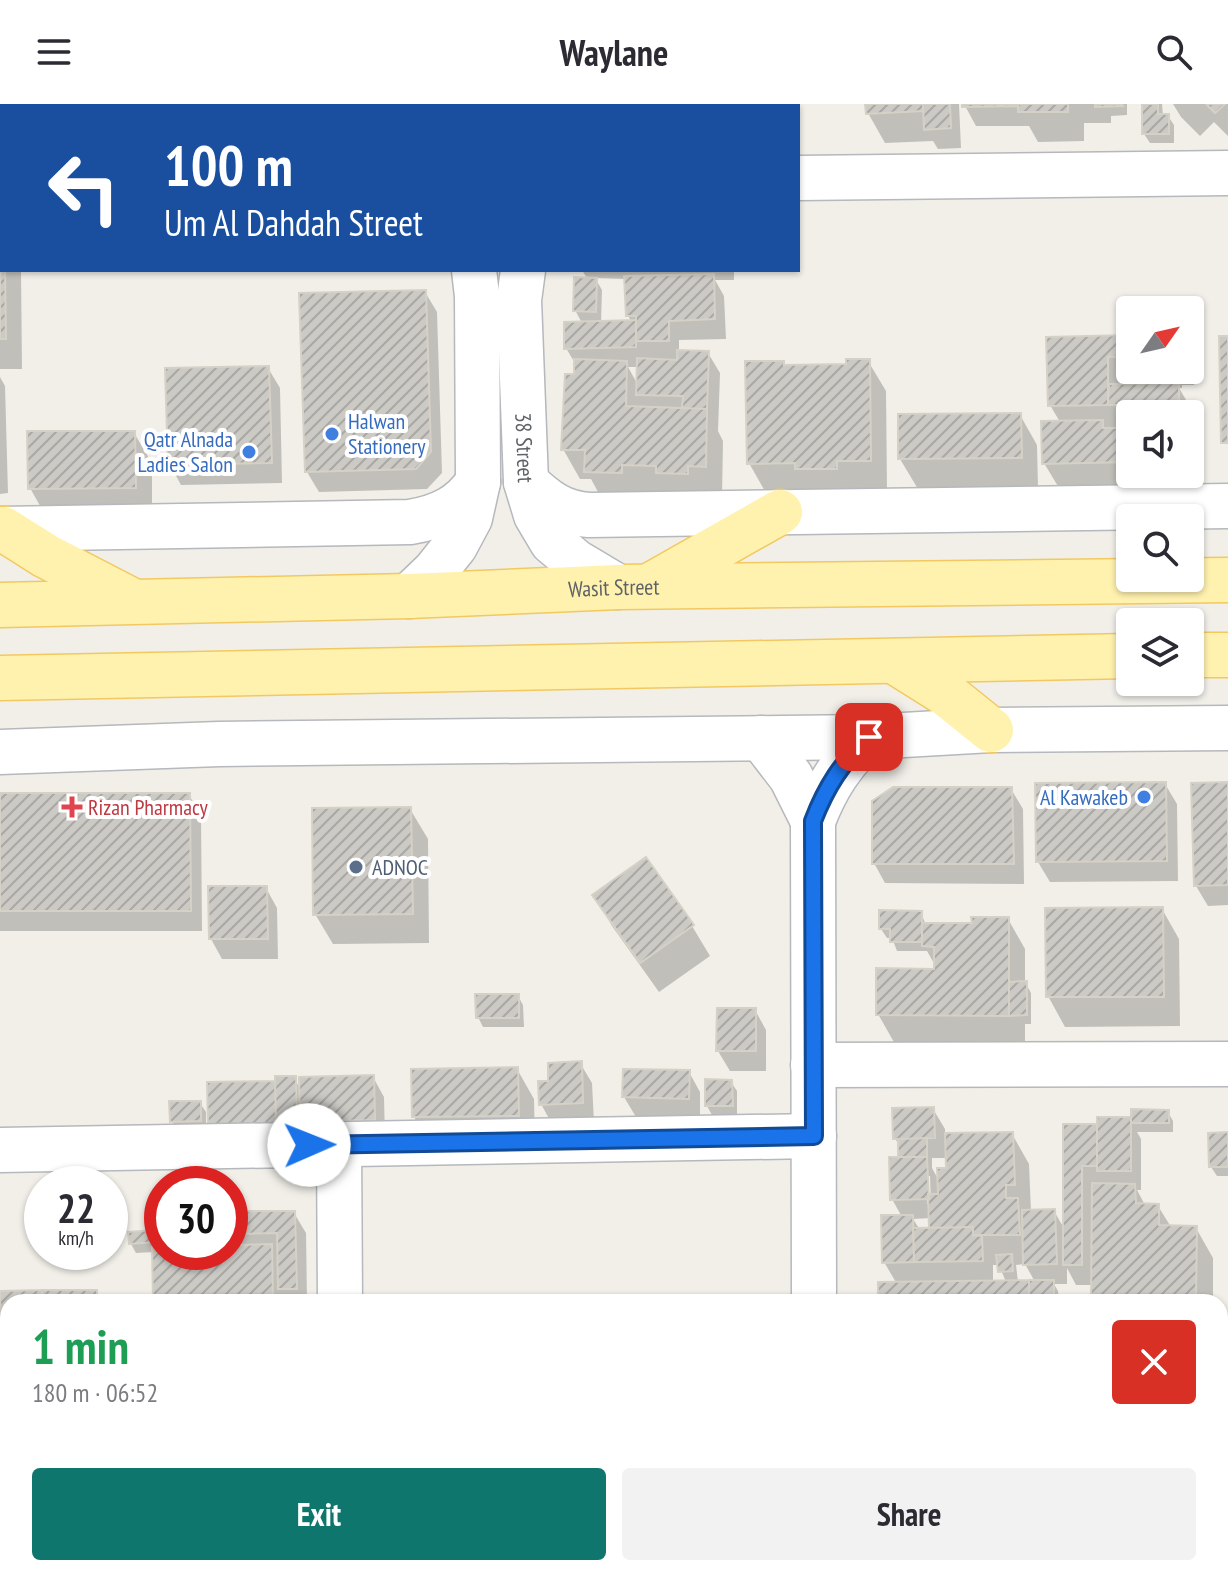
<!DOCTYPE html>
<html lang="en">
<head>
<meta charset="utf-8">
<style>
  body { margin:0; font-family:"PT Sans Narrow",sans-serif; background:#f2f2f3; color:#2b2b33; height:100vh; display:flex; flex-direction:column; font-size:30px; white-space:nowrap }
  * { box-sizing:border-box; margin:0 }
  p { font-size:26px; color:#7c7c81 }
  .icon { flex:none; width:44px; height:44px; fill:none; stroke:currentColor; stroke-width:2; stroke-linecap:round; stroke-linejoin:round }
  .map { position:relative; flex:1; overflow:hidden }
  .drawer { position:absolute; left:0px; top:1190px; width:1228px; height:282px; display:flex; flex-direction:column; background:#fff; border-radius:24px 24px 0 0; box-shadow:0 2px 6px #0004 }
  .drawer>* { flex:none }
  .banner { position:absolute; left:0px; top:0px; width:800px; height:168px; box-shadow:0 2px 6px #0004; background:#1a4fa0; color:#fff; overflow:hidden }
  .needle { width:52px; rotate:56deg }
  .fabs { position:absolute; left:1116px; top:192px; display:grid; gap:16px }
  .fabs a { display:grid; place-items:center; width:88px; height:88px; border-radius:8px; background:#fff; box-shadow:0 2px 6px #0004; font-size:40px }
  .speed { position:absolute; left:24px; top:1062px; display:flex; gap:16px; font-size:40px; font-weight:700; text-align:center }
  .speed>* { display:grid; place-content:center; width:104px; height:104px; border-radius:50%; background:#fff; box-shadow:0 2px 6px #0004; line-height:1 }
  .speed small { font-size:20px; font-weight:400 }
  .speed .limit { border:12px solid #d22; background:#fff; color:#111 }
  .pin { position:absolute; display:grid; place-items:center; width:68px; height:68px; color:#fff; margin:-34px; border-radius:16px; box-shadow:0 4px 12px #0006 }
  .me { position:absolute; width:88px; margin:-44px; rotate:89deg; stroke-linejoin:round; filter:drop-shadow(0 0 6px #0008) }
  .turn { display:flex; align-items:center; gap:28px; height:168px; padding:0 32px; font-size:36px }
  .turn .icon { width:104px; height:104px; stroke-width:2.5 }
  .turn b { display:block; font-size:56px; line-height:68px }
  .round { display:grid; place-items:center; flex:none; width:84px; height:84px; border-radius:8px; background:#f2f2f3 }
  .summary { display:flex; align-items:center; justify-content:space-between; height:136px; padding:0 32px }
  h1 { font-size:48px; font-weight:700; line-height:60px; color:#1e9e55 }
  .primary-button { display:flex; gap:16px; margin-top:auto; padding:16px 32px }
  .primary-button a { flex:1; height:92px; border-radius:8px; background:#0f766e; color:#fff; font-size:32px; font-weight:700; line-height:92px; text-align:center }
  .primary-button a+a { background:#f2f2f3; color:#2b2b33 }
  header { display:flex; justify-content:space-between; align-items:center; height:104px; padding:0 32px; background:#fff; font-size:36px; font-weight:700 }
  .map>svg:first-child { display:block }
  .shadow { fill:#0003; fill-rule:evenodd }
  .building { fill:url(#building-hatch); stroke:#d6d1c6; stroke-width:2 }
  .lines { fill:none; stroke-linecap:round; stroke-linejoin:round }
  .minor-casing { stroke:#b5b8bc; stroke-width:47 }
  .major-casing { stroke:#f2c960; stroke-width:47 }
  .minor { stroke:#fff; stroke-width:44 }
  .major { stroke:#fff2af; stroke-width:44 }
  .route-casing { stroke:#114b97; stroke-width:20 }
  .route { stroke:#1a73e8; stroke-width:14 }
  .shop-dot { fill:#3f7fe0; stroke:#fff; stroke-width:3 }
  .health-dot { fill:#e0444e; stroke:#fff; stroke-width:3 }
  .service-dot { fill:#5c6f8a; stroke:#fff; stroke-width:3 }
  .labels { text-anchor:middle; stroke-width:8; stroke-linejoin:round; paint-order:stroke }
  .shop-label { font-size:22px; fill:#366cbe; stroke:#fff; text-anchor:end }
  .street-label { font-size:22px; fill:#5f6368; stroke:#fff }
  .health-label { font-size:22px; fill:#be3a42; stroke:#fff; text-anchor:start }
  .service-label { font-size:22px; fill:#4e5e75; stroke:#fff; text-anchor:start }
</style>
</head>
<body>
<header><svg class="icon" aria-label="menu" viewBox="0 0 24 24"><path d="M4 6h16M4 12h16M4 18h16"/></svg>Waylane<svg class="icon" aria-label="search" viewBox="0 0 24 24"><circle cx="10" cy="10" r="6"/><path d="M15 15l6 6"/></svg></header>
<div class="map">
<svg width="1228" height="1471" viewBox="0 0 1228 1471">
  <defs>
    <pattern id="building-hatch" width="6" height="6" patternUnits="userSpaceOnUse" patternTransform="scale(2)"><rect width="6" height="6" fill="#cccac5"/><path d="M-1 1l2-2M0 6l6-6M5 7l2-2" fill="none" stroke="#a9a8a4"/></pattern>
  </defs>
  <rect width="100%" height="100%" fill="#f1efe8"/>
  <path class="shadow" d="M0 0 78 2H2L0 96Z
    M197 0H274L275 2H197Z
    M325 0H434V2H325Z
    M576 0H727L728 2H576Z
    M867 0H959L961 44 938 45 933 37 885 39 868 9Z
    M964 0H1127V11L1111 12V19H1084V37L1038 38 1029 22H976Z
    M1144 0H1162L1163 12H1168L1174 21V39H1150L1144 30Z
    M1173 0H1228V32L1214 18 1200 32 1181 13Z
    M0 128 2 166H21L22 265H0Z
    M582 166H734V176H715L724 192 726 235 679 236V248L708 249 720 269 718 327 723 337 722 393 603 397 591 375H580L563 345 576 272V261L566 244 582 219 575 206 588 176ZM595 174 626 175 628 212 632 218 601 219 602 186ZM628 263H639L638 281Z
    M425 188 437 208 442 369 427 385 319 388 307 368Z
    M1130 233V266H1190V257L1193 263 1194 281H1182V284H1179L1189 301V310H1130V370H1190V343L1193 386 1062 389 1044 359 1060 318 1050 301Z
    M868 257 886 287 887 387 766 389 749 359 783 259 785 263 849 262Z
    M268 264 280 284 282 379 181 381 170 361Z
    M0 273 5 282 8 389 0 390Z
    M1020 311 1037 341 1038 384 918 385 900 355Z
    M134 329 152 359V413L47 414 30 384Z
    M1165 680 1177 700 1178 777 1050 778 1038 758Z
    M1228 680V801L1208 802 1196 782Z
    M1011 685 1023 705 1024 780 885 779 874 759Z
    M0 691H189L201 711 202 827H0Z
    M410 705 428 735 429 839 333 840 315 810Z
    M266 784 277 804 278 855H222L211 835Z
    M595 792 692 822 710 852 659 888 612 822Z
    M1162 805 1179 835 1180 922 1065 923 1048 892Z
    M921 809 926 821H974L1008 815 1025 845V878L1031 889V920H1025V941L895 940 878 910 936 867V863L927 847H897L892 834H887L881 825Z
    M518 892 523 901 524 923H483L478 913Z
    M755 906 766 926V967H730L718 947Z
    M580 959 592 979 594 1019 552 1020 541 1000 551 979Z
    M517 965 534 995 535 1041 432 1043 414 1013Z
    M689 968 700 988V1014L636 1013 624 993Z
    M373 973 384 993 385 1036 314 1037 301 1015V1030L221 1042 274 979 278 985 294 974 301 986Z
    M731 978 737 987V1011H712L707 1002Z
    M200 999 206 1008V1026L178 1027 172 1017Z
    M933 1005 945 1025V1031L1012 1030 1029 1060 1031 1108 1054 1107 1065 1126V1022H1099L1130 1015 1133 1020V1007L1168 1008 1173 1017V1028H1137L1141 1035V1086H1137L1145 1101 1158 1102 1171 1123 1196 1124 1213 1154V1198H1093V1181H1076L1067 1164V1180H1054L1058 1187 1059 1198H880L897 1180 884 1158 902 1113 892 1095 900 1055V1044L895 1034ZM932 1054H947L948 1066 939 1077 932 1064ZM926 1072H930L931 1100H927ZM931 1114 933 1126H920L913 1115ZM1025 1160 1035 1178H1018L1016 1161ZM993 1161H999L1006 1178H993Z
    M1228 1030V1072H1217L1211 1063Z
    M294 1109 306 1129 307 1198H155L154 1148 136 1149 131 1140 154 1128 162 1148H230V1110Z
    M96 1188 102 1198H8V1281H2L3 1313H0V1189Z
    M1220 1217H1228V1335L1220 1324Z
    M8 1321V1409V1394L0 1385V1322Z
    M1220 1359H1228V1424H1220Z
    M11 1464H112L113 1471H15Z
    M398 1464H413V1468L400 1467Z
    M935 1464H971V1471H936Z"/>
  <path class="building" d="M0 0H58V2H2V33H1Z
    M195 0H258V2H195Z
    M323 0H419V1L323 2Z
    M574 0H658V2H574Z
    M865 0H923V7L866 10Z
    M923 0H950L951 24 924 26Z
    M962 0H1018V2L962 3Z
    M1018 0H1068V8H1018Z
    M1095 0H1122L1123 2 1095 3Z
    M1142 0H1158V10H1169V30H1142Z
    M1206 0H1225L1215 9Z
    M0 27 2 76H0Z
    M0 126 2 166H5L6 235H0Z
    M714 170 715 215 669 217V237H636V212H626L624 172Z
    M574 173 597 174 596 208 573 207Z
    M426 186 431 348 416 365 305 368 299 189Z
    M636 216V243L564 245V218Z
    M1130 231V252L1108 253V301L1048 302 1046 233Z
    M1219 232H1228V339H1221Z
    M677 246 709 247 707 305 682 304 683 292 636 291 637 254 677 256Z
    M574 255 627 257 626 302 707 305 706 363 688 362V370L656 369V362L622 361V369L584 368 585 346H561L565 270H574Z
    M846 255H870L871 357H837V365H795V359L747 360 745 257H784V261L846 260Z
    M269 262 272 359 168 361 165 264Z
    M1151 266H1178V275H1151Z
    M1179 279V300L1108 301 1109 280Z
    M1021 309 1022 354 898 355V310Z
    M1103 316V324H1118V317L1130 316V358L1042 360 1041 317Z
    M27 327H135L136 384 28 385Z
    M1166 678 1167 757 1036 758 1035 679Z
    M1228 678V781L1194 782 1191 679Z
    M893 683H1012L1014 760H872V697Z
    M0 689H190L191 807H0Z
    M411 703 413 810 313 811 312 704Z
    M646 753 694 821 640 859 592 791Z
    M208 782H267L268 835H209Z
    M1163 803 1164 893H1046L1045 804Z
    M879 806 922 807V838H890V825H879Z
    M971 813H1009V912L876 911V864L934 865V843L922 842V819H972Z
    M1027 877V911L1009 912V878Z
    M475 890H519V914H476Z
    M717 904H756V947H716Z
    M582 957 583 999 539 1001 538 977H548V959Z
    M518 963 519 1012 412 1013 411 965Z
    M623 965 690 966 689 995 622 993Z
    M374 971 375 1016 300 1018 299 973Z
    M275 972H296L297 1021H276Z
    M705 975 732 976 733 1002H705Z
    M275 977 276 1021 208 1022 207 978Z
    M169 997H201V1017L170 1018Z
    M934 1003 935 1034 893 1035 892 1004Z
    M1131 1005 1169 1006V1019H1131Z
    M1097 1013H1131V1067H1097Z
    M1063 1020H1097V1062H1082V1161H1063Z
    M1013 1028 1015 1081H1006V1094H1018L1020 1131H973V1123L929 1124 928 1090H938L937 1064H946L945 1029Z
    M1228 1028V1063H1209L1208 1029Z
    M927 1034V1053H898V1035Z
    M889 1053H927L929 1095 890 1096Z
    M1092 1079 1135 1080 1136 1099 1159 1100V1121L1197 1122 1196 1196 1091 1198Z
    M1055 1105 1057 1160 1023 1161 1022 1106Z
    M239 1107 240 1130H230V1108Z
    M239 1107H295L297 1185H278L277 1129 240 1130Z
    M881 1111H913L914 1158 882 1159Z
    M973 1123V1131L982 1132 983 1157 914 1158 913 1124Z
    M155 1126 156 1138 129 1140 128 1128Z
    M272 1140 273 1198H153L152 1143H162V1148H230V1141Z
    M1012 1150 1013 1167 998 1168 996 1151Z
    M1029 1176V1198H878V1178Z
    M1029 1176H1054V1198H1029Z
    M42 1186H97V1198H42Z
    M42 1186V1198H8V1261H0V1187Z
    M1220 1215H1228V1250H1220Z
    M1220 1261 1228 1262V1316L1220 1315Z
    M8 1319V1409H6L5 1364H0V1320Z
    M1220 1357H1228V1394H1220Z
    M4 1430H8V1462Z
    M10 1464H98V1471H18Z
    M484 1464H542V1471H484Z
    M542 1464H565V1471H542Z
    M565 1464H598V1471H565Z
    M598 1464H643V1471H598Z
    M643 1464H661V1471H643Z
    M933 1464H967V1470L934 1471Z"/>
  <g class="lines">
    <g class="minor-casing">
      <g id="minor">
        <path d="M527 0V2"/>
        <path d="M466 2V0"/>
        <path d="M798 74 1228 69"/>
        <path d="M0 97H2"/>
        <path id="s1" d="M523 166 519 196 526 378 536 411 552 438 576 458 618 483"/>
        <path d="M526 378C546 397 561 409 589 411L1228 402"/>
        <path d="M0 425 410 418C440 413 461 403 478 378"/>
        <path d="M409 492 435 467 455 442 470 414 478 378 477 192 474 166"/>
        <path d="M761 634 791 673 813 717"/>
        <path d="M0 648 219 640 869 633 991 626 1228 624"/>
        <path d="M813 961 1228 960"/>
        <path d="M339 1040 340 1198"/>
        <path d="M0 1046 814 1032"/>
        <path d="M814 1198 813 717C826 683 842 658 869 633"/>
        <path d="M342 1464V1471"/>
        <path d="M814 1464V1471"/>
      </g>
    </g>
    <g class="major-casing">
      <g id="major">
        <path d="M3 425 46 452 131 496"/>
        <path d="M653 480 780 408"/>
        <path id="s2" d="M0 501 409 492 618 483 1228 476"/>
        <path d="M1190 551H1228"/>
        <path d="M894 557 945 589 991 626"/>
        <path d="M0 574 1130 552"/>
      </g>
    </g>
    <use href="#minor" class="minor"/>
    <use href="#major" class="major"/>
  </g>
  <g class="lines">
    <g class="route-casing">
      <path id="route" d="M309 1041 814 1032 813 717C826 683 842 658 869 633"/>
    </g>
    <use href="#route" class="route"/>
  </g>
  <g class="shop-dot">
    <circle cx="332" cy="330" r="8"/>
    <circle cx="249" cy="348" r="8"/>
    <circle cx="1144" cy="693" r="8"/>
  </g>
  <path class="health-dot" d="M68 691h8v8h8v8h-8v8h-8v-8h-8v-8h8z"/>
  <circle class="service-dot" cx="356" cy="763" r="8"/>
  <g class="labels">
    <g class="shop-label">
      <text x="348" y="325" text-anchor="start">Halwan<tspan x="348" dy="25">Stationery</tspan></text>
      <text x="233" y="343">Qatr Alnada<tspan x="233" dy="25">Ladies Salon</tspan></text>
      <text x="1128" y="701">Al Kawakeb</text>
    </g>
    <g class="street-label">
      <text dy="8" stroke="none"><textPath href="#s1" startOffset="178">38 Street</textPath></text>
      <text dy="8" stroke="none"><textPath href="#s2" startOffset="614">Wasit Street</textPath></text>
    </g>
    <g class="health-label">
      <text x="88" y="711">Rizan Pharmacy</text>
    </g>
    <g class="service-label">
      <text x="372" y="771">ADNOC</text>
    </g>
  </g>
</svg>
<div class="fabs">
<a><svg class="needle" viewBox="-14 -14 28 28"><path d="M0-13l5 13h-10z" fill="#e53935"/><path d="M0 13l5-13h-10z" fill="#7c7c81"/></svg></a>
<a><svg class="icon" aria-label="sound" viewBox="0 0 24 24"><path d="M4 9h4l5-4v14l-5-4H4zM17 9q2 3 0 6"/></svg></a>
<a><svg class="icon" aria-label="search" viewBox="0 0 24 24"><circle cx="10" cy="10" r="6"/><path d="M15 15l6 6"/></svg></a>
<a><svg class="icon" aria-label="layers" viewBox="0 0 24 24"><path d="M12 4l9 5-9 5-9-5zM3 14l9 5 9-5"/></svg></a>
</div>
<div class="speed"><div>22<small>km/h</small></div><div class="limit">30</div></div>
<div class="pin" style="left:869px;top:633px;background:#d93025"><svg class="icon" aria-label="arrive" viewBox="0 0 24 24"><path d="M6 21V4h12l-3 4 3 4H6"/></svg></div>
<svg class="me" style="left:309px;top:1041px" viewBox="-20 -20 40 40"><circle r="19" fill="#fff"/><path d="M0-13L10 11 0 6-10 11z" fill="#1a73e8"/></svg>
<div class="banner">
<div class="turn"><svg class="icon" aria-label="left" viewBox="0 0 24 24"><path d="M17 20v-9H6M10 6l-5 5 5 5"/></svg><div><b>100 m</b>Um Al Dahdah Street</div></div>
</div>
<section class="drawer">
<div class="summary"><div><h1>1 min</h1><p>180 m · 06:52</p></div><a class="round" style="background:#d93025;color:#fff"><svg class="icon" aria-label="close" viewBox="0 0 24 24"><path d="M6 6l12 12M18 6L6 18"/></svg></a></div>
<div class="primary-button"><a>Exit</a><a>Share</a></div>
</section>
</div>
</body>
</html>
